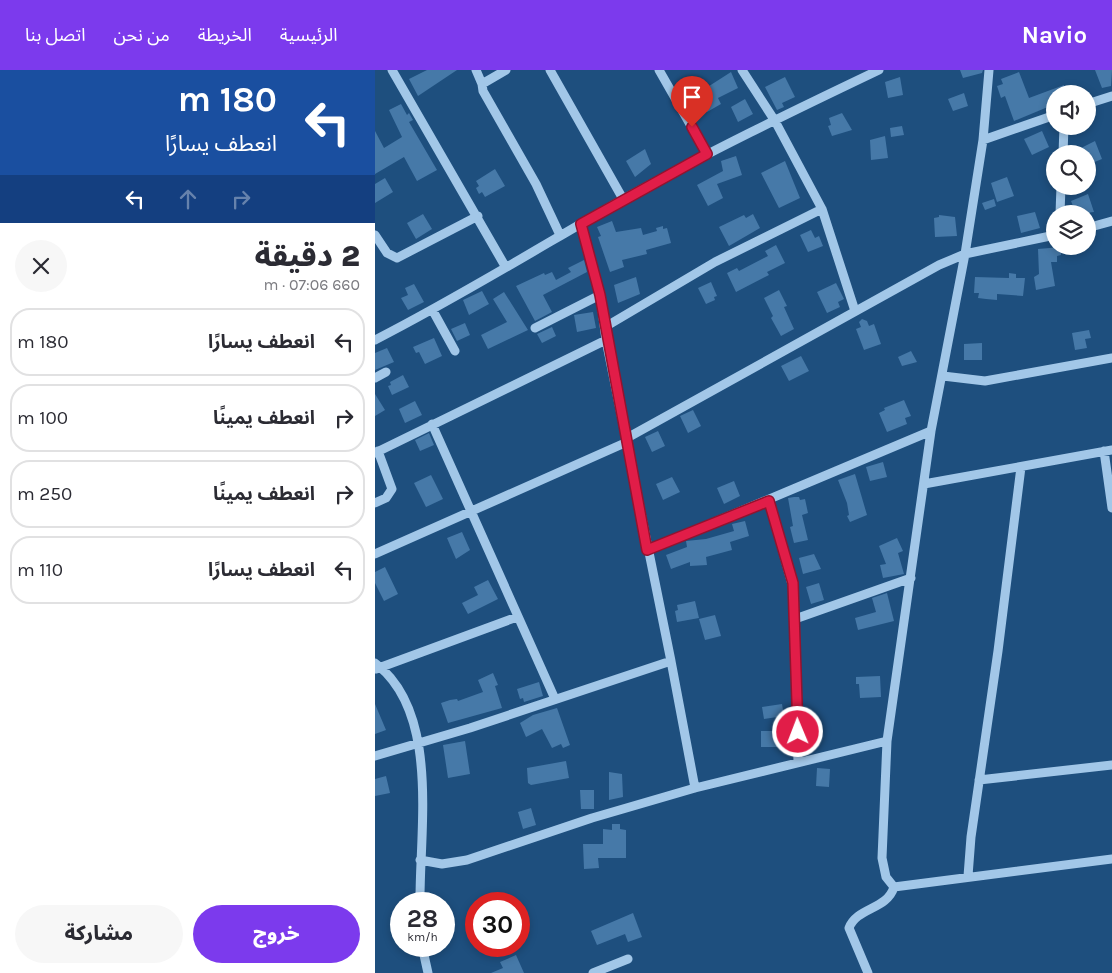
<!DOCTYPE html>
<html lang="ar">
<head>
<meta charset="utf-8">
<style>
  body { margin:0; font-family:Karla,"Noto Sans Arabic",sans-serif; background:#f7f7f7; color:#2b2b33; direction:rtl; height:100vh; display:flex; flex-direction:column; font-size:19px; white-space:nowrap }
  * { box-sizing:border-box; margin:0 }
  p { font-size:16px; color:#7c7c81 }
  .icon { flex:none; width:28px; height:28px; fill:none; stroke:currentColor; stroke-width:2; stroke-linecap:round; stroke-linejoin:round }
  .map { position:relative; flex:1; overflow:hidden; direction:ltr }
  .drawer { display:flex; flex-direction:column; background:#fff; width:375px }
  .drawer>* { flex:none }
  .hud { background:#1a4fa0; color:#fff; overflow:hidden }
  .buttons { position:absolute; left:671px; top:15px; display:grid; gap:10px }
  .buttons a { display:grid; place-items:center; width:50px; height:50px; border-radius:50%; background:#fff; box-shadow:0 2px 8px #0003; font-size:25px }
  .speed { position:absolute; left:15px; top:822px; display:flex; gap:10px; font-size:25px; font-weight:700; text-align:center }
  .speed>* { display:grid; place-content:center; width:65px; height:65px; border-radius:50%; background:#fff; box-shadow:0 2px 8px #0003; line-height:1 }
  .speed small { font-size:12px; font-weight:400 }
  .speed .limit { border:8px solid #d22; background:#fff; color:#111 }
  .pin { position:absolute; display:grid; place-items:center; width:42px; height:42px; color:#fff; margin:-51px -21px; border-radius:50% 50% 50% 0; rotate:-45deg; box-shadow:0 0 5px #0007 }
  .pin .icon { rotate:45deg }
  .me { position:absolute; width:55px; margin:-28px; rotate:359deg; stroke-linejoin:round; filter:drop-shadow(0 0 4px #0008) }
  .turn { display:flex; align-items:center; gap:18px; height:105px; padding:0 15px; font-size:22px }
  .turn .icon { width:65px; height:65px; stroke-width:2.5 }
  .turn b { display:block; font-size:35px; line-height:42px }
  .lanes { display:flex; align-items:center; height:48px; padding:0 15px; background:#0003; justify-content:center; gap:25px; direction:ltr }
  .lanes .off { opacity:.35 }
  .round { display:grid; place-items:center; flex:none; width:52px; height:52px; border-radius:26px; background:#f7f7f7 }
  .overview { display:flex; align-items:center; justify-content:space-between; height:85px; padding:0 15px }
  h1 { font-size:30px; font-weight:800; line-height:38px }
  .primary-button { display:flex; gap:10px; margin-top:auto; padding:10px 15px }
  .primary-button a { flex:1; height:58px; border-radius:30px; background:#7c3aed; color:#fff; font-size:20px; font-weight:800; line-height:58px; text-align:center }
  .primary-button a+a { background:#f7f7f7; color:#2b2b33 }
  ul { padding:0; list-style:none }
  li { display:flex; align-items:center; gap:15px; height:68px; margin:0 10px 8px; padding:0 5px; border:2px solid #e1e1e2; border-radius:20px }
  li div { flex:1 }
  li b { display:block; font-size:19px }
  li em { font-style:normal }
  header { display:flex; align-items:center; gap:30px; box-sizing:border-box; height:70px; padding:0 25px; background:#7c3aed; color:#fff }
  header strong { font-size:24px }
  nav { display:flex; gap:28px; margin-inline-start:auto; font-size:18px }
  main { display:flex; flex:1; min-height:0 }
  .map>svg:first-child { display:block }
  .building { fill:#4679a8 }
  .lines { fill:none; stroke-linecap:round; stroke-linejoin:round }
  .minor { stroke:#a2c7e8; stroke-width:9 }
  .route-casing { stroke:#92132f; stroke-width:12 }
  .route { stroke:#e11d48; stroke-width:9 }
</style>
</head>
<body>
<header>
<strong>Navio</strong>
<nav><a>الرئيسية</a><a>الخريطة</a><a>من نحن</a><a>اتصل بنا</a></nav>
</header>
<main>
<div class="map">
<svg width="737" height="903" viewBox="0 0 737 903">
  <rect width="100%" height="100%" fill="#1e4f7e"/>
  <path class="building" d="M52 0H82L43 26 34 9Z
    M585 0H608L607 3 588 8Z
    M720 0H737L736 16 727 18Z
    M356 2 363 18 343 28 346 34 332 42 329 37 324 40 317 27Z
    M644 2 654 28 689 15 692 24H680V34L639 51 630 26 626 28 622 16 628 14 626 9Z
    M410 7 420 27 407 33 409 37 402 40 390 17Z
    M525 7 528 25 513 28 510 12Z
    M589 23 593 36 578 41 573 29Z
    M370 29 378 44 363 52 356 37Z
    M26 34 32 45 34 43 38 50 34 52 62 100 42 111 29 87 0 104V61L9 78 27 67 14 40Z
    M467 43 477 60 457 66 453 56 456 55 454 48Z
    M527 56 529 65 516 67 515 58Z
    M667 61 674 77 657 85 649 69Z
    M510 66 513 88 496 90 495 70Z
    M720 71 727 89 712 95V84H694Z
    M270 79 276 94 260 107 251 91Z
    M361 86 367 105 342 114 348 128 333 136 322 115 348 101 346 91Z
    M410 91 425 128 404 138 386 103Z
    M120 99 130 116 110 127 107 122 104 124 101 118 104 116 101 111Z
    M632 107 639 126 622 132 616 113Z
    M10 108 18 122 0 133V114Z
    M713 124 719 142 701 144 696 131Z
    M619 129 621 136 610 140 607 133Z
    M660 142 665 158 646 163 642 146Z
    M48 144 57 159 41 169 32 153Z
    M378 144 385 158 354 176 344 157 369 145 371 148Z
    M564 145 580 147 582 166 560 167 559 148 564 147Z
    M237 151 241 162 266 158 268 165 282 161 281 158 288 156V159L292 158 296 173 271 180 272 184 247 190 249 197 235 202 223 167 226 166 222 157Z
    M436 160 440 168 444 166 448 176 433 182 425 165Z
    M401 175 410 193 392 202 394 205 361 222 352 203 362 198 364 201 393 186 390 181Z
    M686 177V185L682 186V192H676L680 216 661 220 659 207 664 204 663 179Z
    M209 190 212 202 168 225 177 242 160 251 141 216 169 203 170 205 177 202 181 210 196 202 193 198Z
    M634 203 641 204V208H650L648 226 622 224V230L611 229 603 228 604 223H599L600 207 634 208Z
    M261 207 265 224 243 233 239 215Z
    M336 212 342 226 339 227 340 230 331 234 323 218Z
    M461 213 469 229 463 232 465 237 452 243 442 222Z
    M39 214 49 232 33 240 26 228 33 225 30 218Z
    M404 220 412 236 409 237 419 259 406 266 396 248 398 246 389 228Z
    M107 221 114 234 94 245 88 230Z
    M129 222 153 260 113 279 106 265 132 252 118 229Z
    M218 242 221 258 202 262 199 245Z
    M487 249 492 251 494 256 499 254 506 274 489 280 481 259 486 257 484 252Z
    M90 253 95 265 82 271 76 259Z
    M177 257 181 266 167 273 162 264Z
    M714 260 716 268 710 269 712 278 700 280 697 263Z
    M59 268 67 286 50 294 44 282 41 283 38 277Z
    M607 273V290H589V274Z
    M12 278 19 292 0 300V283Z
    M536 281 542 292 527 296 523 287Z
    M426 286 434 301 414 311 406 296Z
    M28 305 34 317 17 325 13 316 16 315 15 312Z
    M0 324 10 340 0 346Z
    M529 330 536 346 530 348 532 354 512 362 504 343 510 340 509 338Z
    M40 331 47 345 30 353 24 339Z
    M318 340 326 356 313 363 305 346Z
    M283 361 290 376 277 382 270 367Z
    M54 363 59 375 45 381 40 370Z
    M508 392 512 407 495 411 491 397Z
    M480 404 492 445 475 452 472 446 474 445 472 433 463 410Z
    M56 405 68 429 51 437 39 413Z
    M297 407 305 422 288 430 281 414Z
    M359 411 365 426 349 434 342 418Z
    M419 427H424L425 430 430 429 433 443 427 445 433 470 419 473 415 457 418 456 413 428Z
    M370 451 374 466 355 472 357 480 331 487 332 495 315 496V492L296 499 291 485 312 477 311 471 331 469 359 461 357 454Z
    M87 462 95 480 81 489 72 468Z
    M522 468 528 481 523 483 529 504 508 508 505 495 511 494 504 476Z
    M439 484 446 499 428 504 424 488Z
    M10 497 23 524 9 531 0 513V502Z
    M113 510 123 529 93 544 87 533 103 525 99 517Z
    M444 513 449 530 436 534 431 517Z
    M512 523 519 551 483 560 480 548 501 542 497 528Z
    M320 531 324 548 302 552 300 541 303 540 302 535Z
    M340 545 346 566 330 570 324 549Z
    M118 603 123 615 120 616 127 638 73 653 66 633 75 630 82 629 83 631 108 622 103 610Z
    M505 606 506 627 485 628 484 614H481V607Z
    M164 612 168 626 149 632 148 628 145 629 142 619Z
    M0 634 11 660 0 664Z
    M407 634 409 646 389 649 387 637Z
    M182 638 195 675 188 678 186 674 177 678 167 659 151 667 145 653 158 645Z
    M386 661H402V677H386Z
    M90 671 95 704 73 708 68 675Z
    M191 691 194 708 156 715 153 713 152 698Z
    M442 698 455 699 454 717 441 716Z
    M234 702 247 704 248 727 234 730Z
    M11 706 15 723 0 726V709Z
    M205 720H219V739H206Z
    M156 738 161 755 148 759 143 742Z
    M237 754H245V759L251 760V788H223L224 798 209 799 208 774H228V759L237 760Z
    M258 843 267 867 253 872 250 864 222 875 216 861Z
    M141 885 149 903H116L128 898 125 892Z"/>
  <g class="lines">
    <path class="minor" d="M17 0 130 196
      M101 0 107 14
      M131 0 107 14 108 21 161 114 185 165
      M175 0 248 129
      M284 0 332 84
      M367 0 400 51 447 139 480 241
      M712 34 737 26
      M608 70 680 45
      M688 84 689 56
      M685 144 686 116
      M712 158 737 151
      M0 165 12 183 22 188 103 146
      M58 241 80 281
      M230 257 340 192 447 139
      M160 258 225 225
      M0 270C84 227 165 177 247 130 331 83 418 41 504 0
      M568 306 610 311 737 288
      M0 308 11 302
      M57 354 180 629
      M252 368 564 195 590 184 680 165
      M729 381 737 438
      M0 383 231 270
      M549 414 737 380
      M394 431 418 518 423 692
      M0 433 11 428 17 419 3 381
      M273 480 556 361
      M0 484 252 372
      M420 549 536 508
      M296 591 320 718
      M0 593C66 642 44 763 45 834
      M1 599 142 547
      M0 686 95 658 296 591 231 270 225 225 206 154
      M604 710 737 695
      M45 790 67 794 92 790 217 748 320 718 512 671
      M593 806 596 767 623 581 646 397
      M519 817 511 807 507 788 512 671 556 361 590 184 608 70 614 0
      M47 876 53 903
      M218 903 253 889
      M493 903 474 858C482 837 512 840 519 817L737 789"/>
  </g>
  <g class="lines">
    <g class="route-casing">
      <path id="route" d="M317 57 332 84 206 154 225 225 272 480 394 431 418 513 423 662"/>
    </g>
    <use href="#route" class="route"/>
  </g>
</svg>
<div class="buttons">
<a><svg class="icon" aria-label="sound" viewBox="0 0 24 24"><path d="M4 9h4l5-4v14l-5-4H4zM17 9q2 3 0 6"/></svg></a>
<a><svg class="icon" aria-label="search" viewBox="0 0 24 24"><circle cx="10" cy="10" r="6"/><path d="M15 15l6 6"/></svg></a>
<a><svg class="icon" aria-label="layers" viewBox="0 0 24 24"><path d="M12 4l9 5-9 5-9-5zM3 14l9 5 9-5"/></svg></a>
</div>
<div class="speed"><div>28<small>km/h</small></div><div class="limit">30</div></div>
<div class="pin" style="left:317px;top:57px;background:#d93025"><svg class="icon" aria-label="arrive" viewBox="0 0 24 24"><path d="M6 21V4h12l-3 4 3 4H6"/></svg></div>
<svg class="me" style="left:423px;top:662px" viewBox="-20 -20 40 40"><circle r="17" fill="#e11d48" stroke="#fff" stroke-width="3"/><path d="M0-11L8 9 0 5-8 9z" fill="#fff"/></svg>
</div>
<section class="drawer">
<div class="hud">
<div class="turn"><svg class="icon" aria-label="left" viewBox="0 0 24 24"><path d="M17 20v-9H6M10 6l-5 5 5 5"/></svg><div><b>180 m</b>انعطف يسارًا</div></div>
<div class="lanes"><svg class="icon" aria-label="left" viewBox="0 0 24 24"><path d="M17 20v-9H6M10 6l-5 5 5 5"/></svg><svg class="icon off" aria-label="ahead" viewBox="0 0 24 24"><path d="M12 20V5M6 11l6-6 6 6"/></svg><svg class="icon off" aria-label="right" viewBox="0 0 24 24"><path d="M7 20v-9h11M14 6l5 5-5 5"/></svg></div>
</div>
<div class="overview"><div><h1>2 دقيقة</h1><p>660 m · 07:06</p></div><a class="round"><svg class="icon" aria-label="close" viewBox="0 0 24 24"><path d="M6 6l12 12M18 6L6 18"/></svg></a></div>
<ul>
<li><svg class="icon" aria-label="left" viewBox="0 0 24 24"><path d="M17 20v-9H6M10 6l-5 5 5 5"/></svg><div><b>انعطف يسارًا</b></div><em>180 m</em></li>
<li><svg class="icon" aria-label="right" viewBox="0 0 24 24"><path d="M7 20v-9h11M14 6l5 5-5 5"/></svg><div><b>انعطف يمينًا</b></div><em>100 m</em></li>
<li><svg class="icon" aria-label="right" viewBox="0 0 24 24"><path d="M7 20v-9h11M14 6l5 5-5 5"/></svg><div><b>انعطف يمينًا</b></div><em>250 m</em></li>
<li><svg class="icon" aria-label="left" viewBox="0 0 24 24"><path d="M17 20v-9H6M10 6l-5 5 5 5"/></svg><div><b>انعطف يسارًا</b></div><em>110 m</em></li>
</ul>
<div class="primary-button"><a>خروج</a><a>مشاركة</a></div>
</section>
</main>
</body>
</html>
